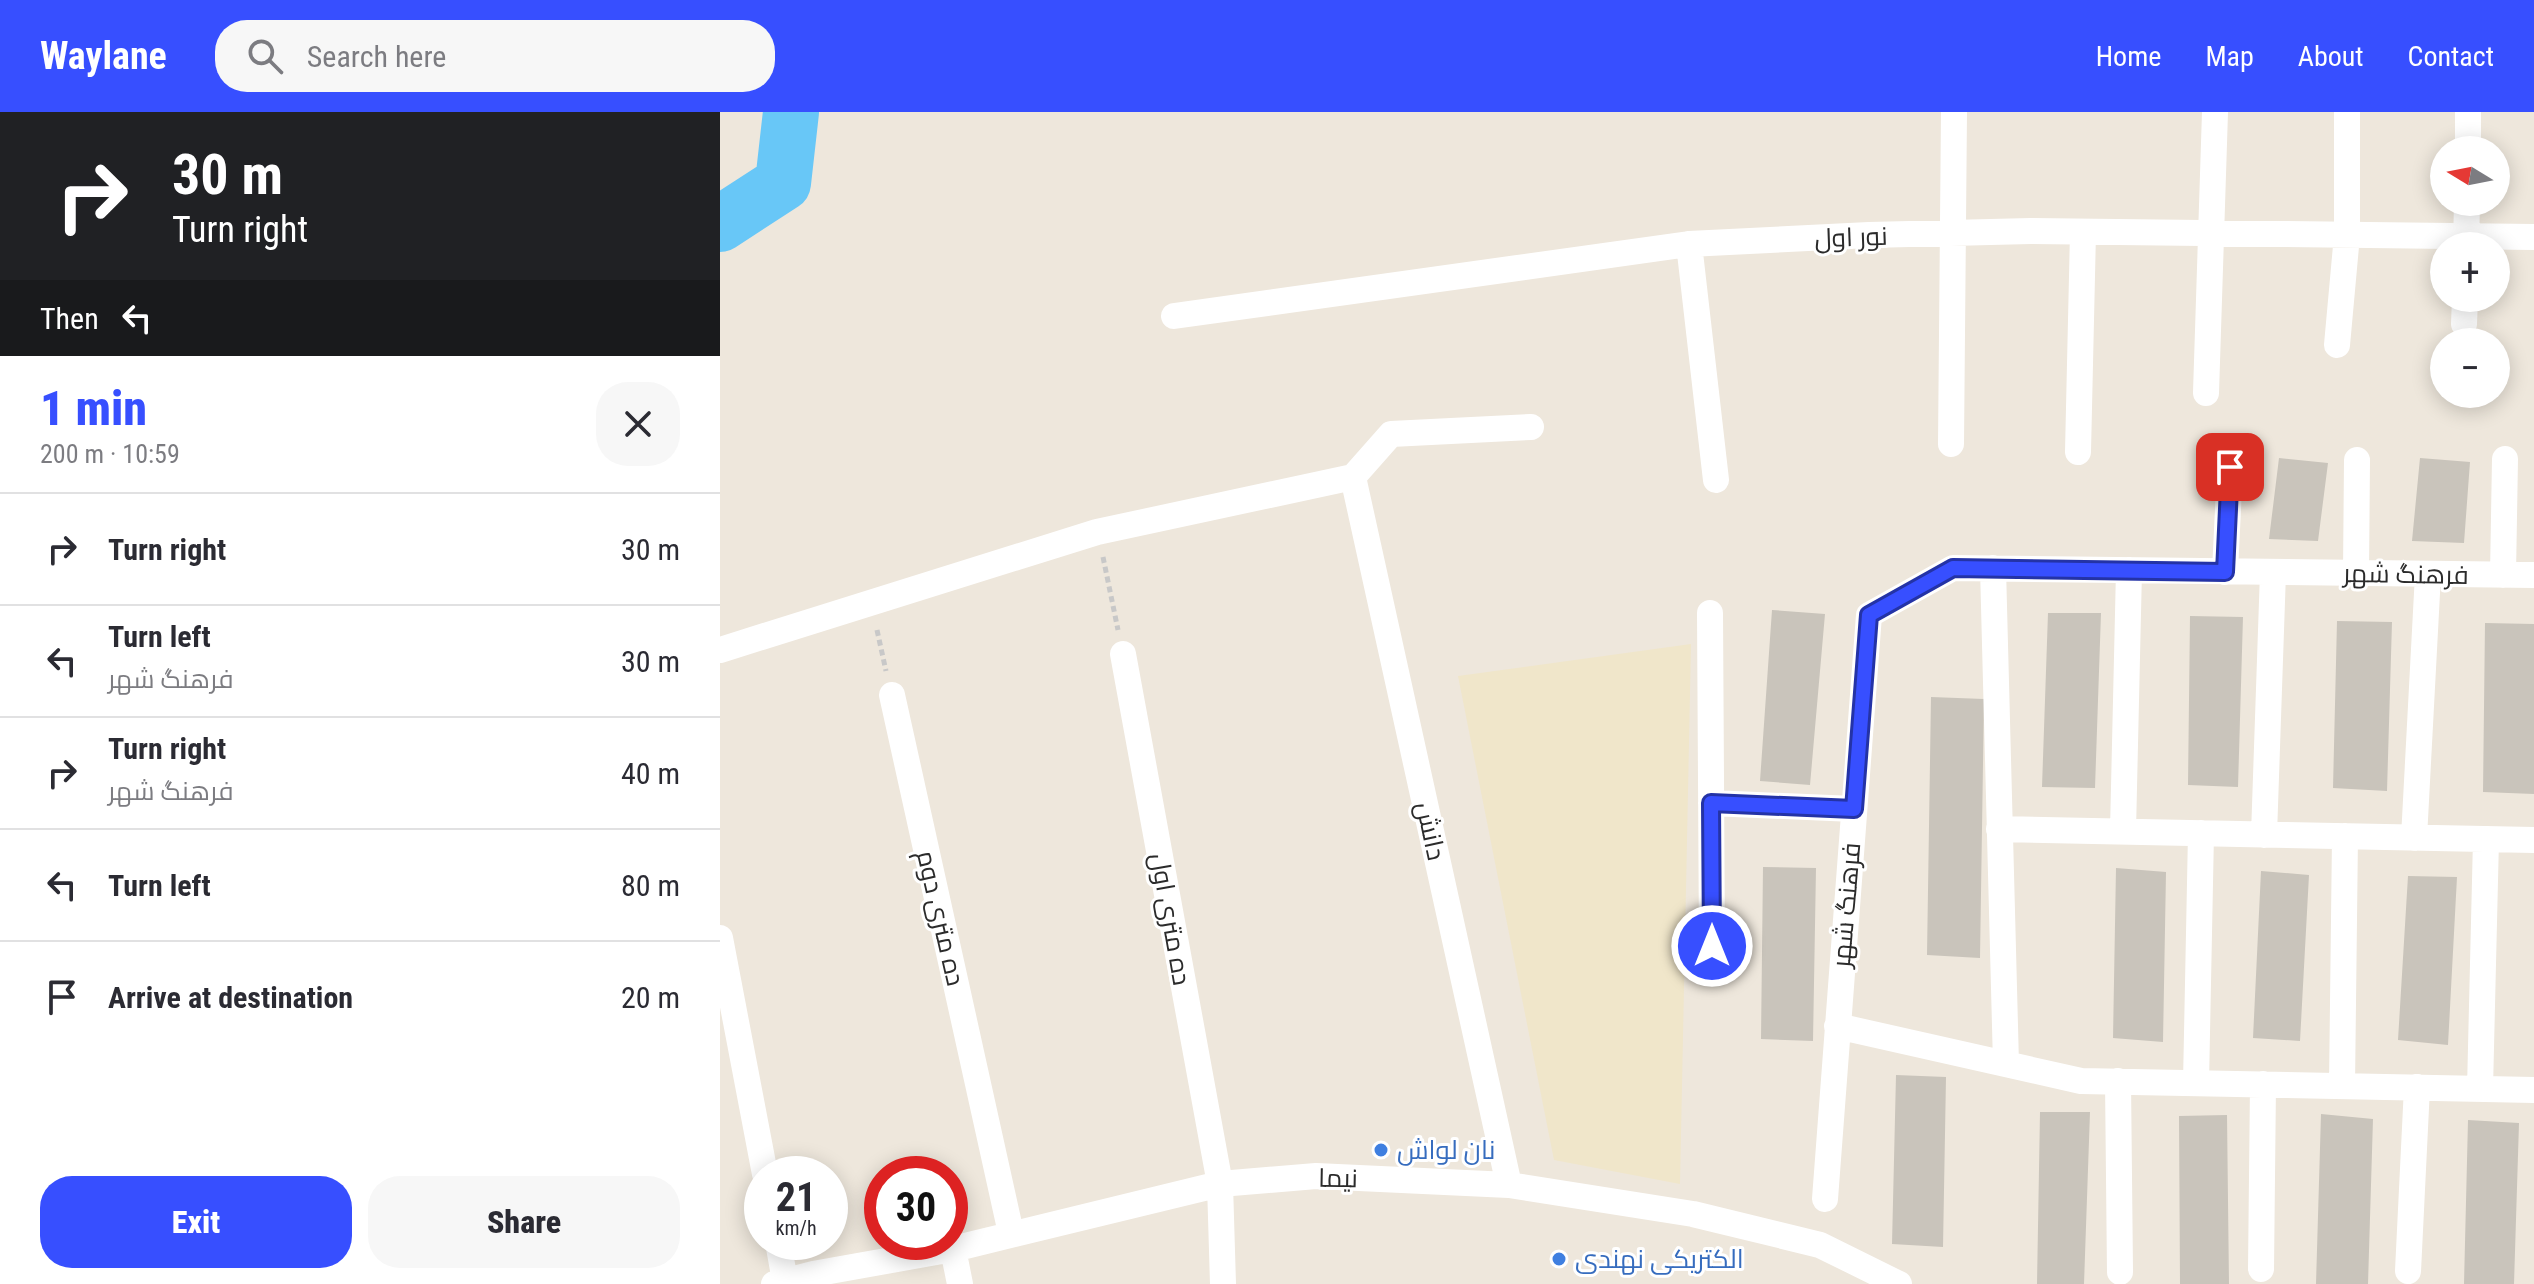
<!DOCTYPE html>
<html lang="en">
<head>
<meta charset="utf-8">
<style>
  body { margin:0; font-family:"Roboto Condensed",Cairo,sans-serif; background:#f7f7f7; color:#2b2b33; height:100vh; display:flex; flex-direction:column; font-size:30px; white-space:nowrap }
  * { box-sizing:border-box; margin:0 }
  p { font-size:26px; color:#7c7c81 }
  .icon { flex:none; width:44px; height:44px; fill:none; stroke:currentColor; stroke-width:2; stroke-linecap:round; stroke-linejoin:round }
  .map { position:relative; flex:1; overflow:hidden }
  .details { display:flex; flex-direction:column; background:#fff; width:720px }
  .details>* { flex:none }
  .guide { background:#202124; color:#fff; overflow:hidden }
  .needle { width:52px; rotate:280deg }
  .fabs { position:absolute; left:1710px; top:24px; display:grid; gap:16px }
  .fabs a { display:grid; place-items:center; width:80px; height:80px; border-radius:50%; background:#fff; box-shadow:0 4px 20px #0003; font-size:40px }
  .speed { position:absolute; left:24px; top:1044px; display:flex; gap:16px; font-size:40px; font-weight:700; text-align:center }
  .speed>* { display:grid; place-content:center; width:104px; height:104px; border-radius:50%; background:#fff; box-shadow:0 4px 20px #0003; line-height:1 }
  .speed small { font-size:20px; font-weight:400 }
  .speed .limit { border:12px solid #d22; background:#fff; color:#111 }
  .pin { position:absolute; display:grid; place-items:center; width:68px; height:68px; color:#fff; margin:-34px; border-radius:16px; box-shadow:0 4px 12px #0006 }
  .me { position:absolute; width:88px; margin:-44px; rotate:0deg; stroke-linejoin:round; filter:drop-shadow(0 0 6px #0008) }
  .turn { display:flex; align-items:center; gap:28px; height:168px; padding:0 40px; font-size:36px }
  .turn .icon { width:104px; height:104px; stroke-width:2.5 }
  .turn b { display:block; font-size:56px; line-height:68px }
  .then { display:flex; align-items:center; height:76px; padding:0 40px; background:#0003; gap:16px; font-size:30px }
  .round { display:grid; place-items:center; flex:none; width:84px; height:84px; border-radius:32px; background:#f7f7f7 }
  .overview { display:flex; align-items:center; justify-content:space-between; height:136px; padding:0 40px }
  h1 { font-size:48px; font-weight:800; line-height:60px; color:#374fff }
  .cta { display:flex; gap:16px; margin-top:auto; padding:16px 40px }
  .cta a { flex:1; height:92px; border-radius:32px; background:#374fff; color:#fff; font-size:32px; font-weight:800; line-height:92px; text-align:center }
  .cta a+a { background:#f7f7f7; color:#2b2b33 }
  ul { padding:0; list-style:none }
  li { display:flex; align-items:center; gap:24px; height:112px; padding:0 40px; border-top:2px solid #e1e1e2 }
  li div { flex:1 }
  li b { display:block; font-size:30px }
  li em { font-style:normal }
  header { display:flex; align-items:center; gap:48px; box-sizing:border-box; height:112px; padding:0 40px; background:#374fff; color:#fff }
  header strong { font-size:38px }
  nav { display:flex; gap:44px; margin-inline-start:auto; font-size:28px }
  .search { width:560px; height:72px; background:#f7f7f7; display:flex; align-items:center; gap:20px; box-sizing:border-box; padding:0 28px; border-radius:32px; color:#7c7c81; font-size:30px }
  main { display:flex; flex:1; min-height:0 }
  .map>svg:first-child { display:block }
  .education { fill:#f0e6ca }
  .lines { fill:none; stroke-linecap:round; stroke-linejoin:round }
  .river { stroke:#68c7f7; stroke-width:56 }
  .building { fill:#c9c4bb }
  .path { stroke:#c8c8c8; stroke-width:5; stroke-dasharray:6 4; stroke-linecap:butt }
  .minor { stroke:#fff; stroke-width:26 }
  .route-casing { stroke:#2433a6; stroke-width:20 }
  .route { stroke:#374fff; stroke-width:14 }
  .shop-dot { fill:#3f7fe0; stroke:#fff; stroke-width:3 }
  .labels { text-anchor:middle; stroke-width:6; stroke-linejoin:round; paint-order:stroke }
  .street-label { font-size:26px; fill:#2b2b2b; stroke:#fff }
  .shop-label { font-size:26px; fill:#366cbe; stroke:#fff; text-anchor:start }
</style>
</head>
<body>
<header>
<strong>Waylane</strong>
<div class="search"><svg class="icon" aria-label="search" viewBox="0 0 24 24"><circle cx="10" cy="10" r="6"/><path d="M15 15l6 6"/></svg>Search here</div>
<nav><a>Home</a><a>Map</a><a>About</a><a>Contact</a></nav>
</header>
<main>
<section class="details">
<div class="guide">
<div class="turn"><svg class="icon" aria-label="right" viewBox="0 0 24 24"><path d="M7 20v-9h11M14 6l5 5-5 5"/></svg><div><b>30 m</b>Turn right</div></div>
<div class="then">Then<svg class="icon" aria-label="left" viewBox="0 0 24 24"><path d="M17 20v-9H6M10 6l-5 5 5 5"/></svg></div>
</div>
<div class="overview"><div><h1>1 min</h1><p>200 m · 10:59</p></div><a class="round"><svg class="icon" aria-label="close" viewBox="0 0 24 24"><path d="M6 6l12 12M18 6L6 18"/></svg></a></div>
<ul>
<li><svg class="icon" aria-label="right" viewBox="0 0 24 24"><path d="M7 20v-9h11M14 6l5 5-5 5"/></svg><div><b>Turn right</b></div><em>30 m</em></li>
<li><svg class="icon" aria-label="left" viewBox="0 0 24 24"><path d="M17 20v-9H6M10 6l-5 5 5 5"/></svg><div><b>Turn left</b><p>فرهنگ شهر</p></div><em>30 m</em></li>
<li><svg class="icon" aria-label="right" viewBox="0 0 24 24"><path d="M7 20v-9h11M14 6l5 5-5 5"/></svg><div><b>Turn right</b><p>فرهنگ شهر</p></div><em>40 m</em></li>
<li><svg class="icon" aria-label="left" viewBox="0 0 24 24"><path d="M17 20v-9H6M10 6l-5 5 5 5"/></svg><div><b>Turn left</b></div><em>80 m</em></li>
<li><svg class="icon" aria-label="arrive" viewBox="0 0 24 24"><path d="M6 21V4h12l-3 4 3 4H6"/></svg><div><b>Arrive at destination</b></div><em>20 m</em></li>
</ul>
<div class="cta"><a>Exit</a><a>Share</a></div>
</section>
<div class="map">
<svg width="1814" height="1172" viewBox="0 0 1814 1172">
  <rect width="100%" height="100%" fill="#eee7dc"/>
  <path class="education" d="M971 532 960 1072 834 1048 738 564Z"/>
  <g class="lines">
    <path class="river" d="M0 112 63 71 71 0"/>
  </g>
  <path class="building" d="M1559 346 1608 351 1598 429 1549 427Z
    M1700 346 1750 350 1744 431 1692 429Z
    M1052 498 1105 502 1090 673 1040 669Z
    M1328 501H1381L1375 676 1322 675Z
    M1470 504 1523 505 1518 675 1468 673Z
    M1617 509 1672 510 1667 679 1613 676Z
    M1765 511 1814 512V682L1763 680Z
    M1211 585 1264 587 1260 846 1207 843Z
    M1043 755 1096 756 1093 929 1041 927Z
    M1396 756 1446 760 1443 930 1393 926Z
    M1541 759 1589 763 1580 929 1533 926Z
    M1688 764 1737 765 1728 933 1678 928Z
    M1176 963 1226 965 1223 1135 1172 1132Z
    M1320 1000H1370L1364 1172H1317Z
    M1601 1002 1653 1007 1648 1172H1596Z
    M1507 1003 1509 1172H1460L1459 1004Z
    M1748 1008 1799 1011 1794 1172H1744Z"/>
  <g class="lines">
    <path class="path" d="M383 445 398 518
      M157 518 166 559"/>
    <path class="minor" d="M1748 38V0
      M969 132 996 368
      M1746 134 1747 90
      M454 204 969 132 1149 123 1311 119 1814 125
      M1744 212 1745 186
      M1617 233 1627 123V0
      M1486 281 1495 0
      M1231 332 1234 0
      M1358 340 1363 120
      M633 365 789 1073
      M1273 456 1286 952
      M1505 460 1510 355
      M1636 461 1637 348
      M1783 463 1785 347
      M990 501 992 834
      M0 538 377 420 633 365 671 322 811 315
      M403 542 500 1072 503 1172
      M172 583 291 1121
      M991 691 1134 697
      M1279 717 1814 728
      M1403 719 1409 458
      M1544 723 1553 460
      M1694 726 1708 462
      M0 826 45 1062
      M1117 914 1361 969 1814 978
      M1398 969 1400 1160
      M1476 971 1481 721
      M1622 974 1625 724
      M1760 977 1766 727
      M1105 1087 1149 503 1233 456 1814 463
      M58 1130 65 1169
      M233 1137 240 1172
      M1541 1157 1543 972
      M1688 1159 1697 975
      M54 1172 93 1162 233 1137 500 1072 596 1064 789 1073 973 1102 1100 1133 1179 1172"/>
  </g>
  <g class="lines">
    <g class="route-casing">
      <path id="route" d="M992 834 991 691 1134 697 1149 503 1233 456 1505 460 1510 355"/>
    </g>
    <use href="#route" class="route"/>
  </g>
  <g class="shop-dot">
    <circle cx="661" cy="1038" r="8"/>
    <circle cx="839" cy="1147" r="8"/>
  </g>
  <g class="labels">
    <g class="street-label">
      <text transform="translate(1131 125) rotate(-2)" y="9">نور اول</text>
      <text transform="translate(1686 462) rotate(1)" y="9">فرهنگ شهر</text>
      <text transform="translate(711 719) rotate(78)" y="9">دانش</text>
      <text transform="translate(1126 793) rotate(-85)" y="9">فرهنگ شهر</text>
      <text transform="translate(221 806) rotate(77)" y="9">ده متری دوم</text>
      <text transform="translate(451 807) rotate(80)" y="9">ده متری اول</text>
      <text transform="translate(618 1066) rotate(1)" y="9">نیما</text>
    </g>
    <g class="shop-label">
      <text x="677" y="1047">نان لواش</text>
      <text x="855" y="1156">الکتریکی نهندی</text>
    </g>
  </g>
</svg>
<div class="fabs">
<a><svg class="needle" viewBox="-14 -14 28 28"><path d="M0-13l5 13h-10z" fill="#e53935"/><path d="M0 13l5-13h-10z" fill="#7c7c81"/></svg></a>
<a>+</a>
<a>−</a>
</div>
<div class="speed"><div>21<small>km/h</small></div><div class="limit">30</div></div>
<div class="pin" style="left:1510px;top:355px;background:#d93025"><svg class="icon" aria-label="arrive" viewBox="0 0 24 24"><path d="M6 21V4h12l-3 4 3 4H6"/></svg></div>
<svg class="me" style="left:992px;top:834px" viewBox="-20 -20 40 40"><circle r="17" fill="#374fff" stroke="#fff" stroke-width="3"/><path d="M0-11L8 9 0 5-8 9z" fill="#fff"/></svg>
</div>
</main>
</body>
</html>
